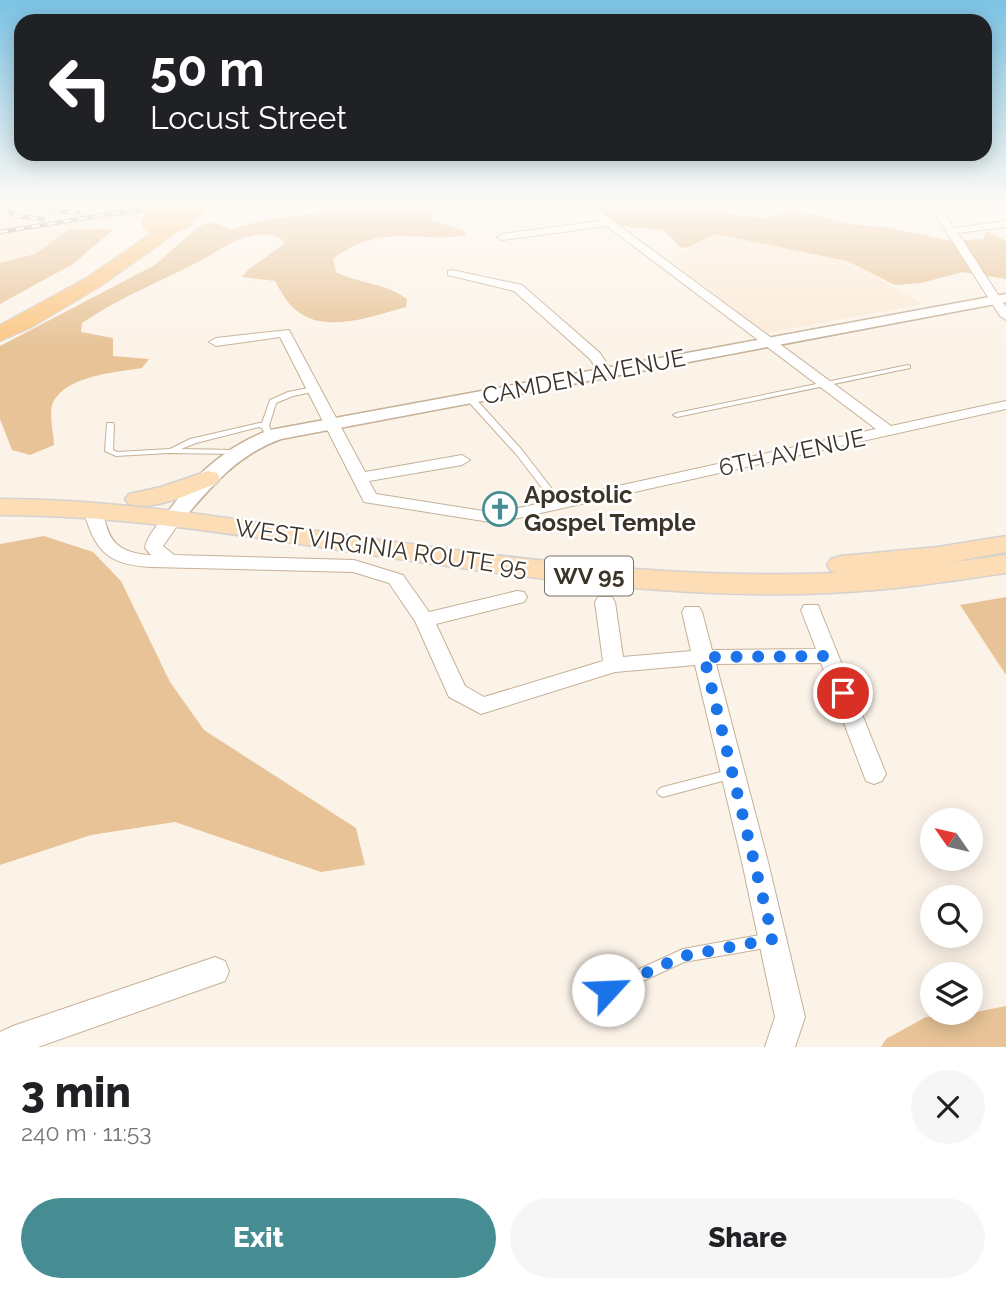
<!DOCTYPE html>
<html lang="en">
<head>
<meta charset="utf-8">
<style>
  body { margin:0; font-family:Raleway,sans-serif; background:#f6f6f6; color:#202124; height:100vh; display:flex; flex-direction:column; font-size:26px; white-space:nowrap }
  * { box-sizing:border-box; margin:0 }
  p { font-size:23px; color:#757577 }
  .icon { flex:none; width:38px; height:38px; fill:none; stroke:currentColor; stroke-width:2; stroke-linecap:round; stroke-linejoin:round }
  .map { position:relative; height:1047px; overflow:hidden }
  .panel { display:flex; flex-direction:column; background:#fff; flex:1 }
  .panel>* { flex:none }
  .banner { position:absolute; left:14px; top:14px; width:978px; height:147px; border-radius:21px; box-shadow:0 4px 18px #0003; background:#202124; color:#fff; overflow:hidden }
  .needle { width:46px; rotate:304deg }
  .buttons { position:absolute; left:920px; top:808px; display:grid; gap:14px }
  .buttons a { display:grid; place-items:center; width:63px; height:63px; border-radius:50%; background:#fff; box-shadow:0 4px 18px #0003; font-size:35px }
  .pin { position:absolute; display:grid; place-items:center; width:60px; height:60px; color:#fff; margin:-30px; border:4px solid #fff; border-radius:50%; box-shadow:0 2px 7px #0007 }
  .me { position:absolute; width:77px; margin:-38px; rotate:65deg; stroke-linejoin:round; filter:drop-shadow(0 0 5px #0008) }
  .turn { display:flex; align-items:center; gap:24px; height:147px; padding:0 21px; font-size:32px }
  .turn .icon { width:91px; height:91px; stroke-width:2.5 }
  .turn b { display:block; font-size:49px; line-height:60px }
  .round { display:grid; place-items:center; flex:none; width:74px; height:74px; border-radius:37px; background:#f6f6f6 }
  .overview { display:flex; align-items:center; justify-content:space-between; height:119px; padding:0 21px }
  h1 { font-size:42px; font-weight:800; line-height:52px }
  .button { display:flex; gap:14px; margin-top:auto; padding:14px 21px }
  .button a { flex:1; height:80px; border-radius:42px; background:#458d92; color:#fff; font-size:28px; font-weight:800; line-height:80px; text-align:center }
  .button a+a { background:#f6f6f6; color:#202124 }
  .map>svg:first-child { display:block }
  .built { fill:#fbead7 }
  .green { fill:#e7c397 }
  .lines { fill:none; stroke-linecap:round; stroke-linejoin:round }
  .service-casing { stroke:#c6b097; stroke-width:2 }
  .minor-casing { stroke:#c6b097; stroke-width:2 }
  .tertiary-casing { stroke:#c6b097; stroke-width:3 }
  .primary-casing { stroke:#d4d2d0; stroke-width:3 }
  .motorway-casing { stroke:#d4d2d0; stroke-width:2 }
  .service { fill:#fff; fill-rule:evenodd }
  .minor { fill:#fff; fill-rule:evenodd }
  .tertiary { fill:#fff; fill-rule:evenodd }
  .primary { fill:#fdddb5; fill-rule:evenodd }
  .motorway { fill:#fbc684; fill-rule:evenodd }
  .rail-casing { stroke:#988f84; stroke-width:4.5 }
  .rail { stroke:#fff; stroke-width:2.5; stroke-dasharray:8; stroke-linecap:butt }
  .motorway-bridge-casing { stroke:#d4d2d0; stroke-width:21; stroke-linecap:butt }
  .motorway-bridge { stroke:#fbc684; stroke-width:19 }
  .route { stroke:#1a73e8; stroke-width:12; stroke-dasharray:0 21.6 }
  .labels { text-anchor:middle; stroke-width:5; stroke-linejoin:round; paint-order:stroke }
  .shield { fill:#fff; stroke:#777169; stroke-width:2 }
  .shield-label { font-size:23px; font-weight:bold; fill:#3d3429 }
  .street-label { font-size:24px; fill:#3d3429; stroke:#fff }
  .poi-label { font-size:24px; font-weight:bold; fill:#3d3429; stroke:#fff; text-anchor:start }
</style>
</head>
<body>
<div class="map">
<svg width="1006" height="1047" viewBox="0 0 1006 1047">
  <rect width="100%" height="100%" fill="#fcf3e8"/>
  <path class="built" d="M0 202H304L100 223 70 229 53 244 35 254 0 263Z
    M715 234 848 261 923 304 766 333 670 260Z"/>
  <path class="green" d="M398 202H432L431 220 466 231 464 236C413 242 379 223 333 259L336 272C359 284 386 283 407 299L406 307C376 315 332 332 303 315 289 307 282 294 275 281L242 277C246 268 275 253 285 242 276 234 262 233 250 236 232 240 217 252 202 260 161 281 119 298 82 323L81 332 113 338V356L149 359 142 368C117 372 61 376 52 406 49 416 54 434 54 445L30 455 12 450 0 419V346L155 265 198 227 210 222 231 229 270 219 317 213 390 207Z
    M590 202H674L743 216 768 218 784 212 809 213 850 224 885 227 951 241 983 239 986 231 1006 241V279L962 272 921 283 895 285 847 261 715 234 689 247 681 248 663 230 620 226Z
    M70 229H114L73 264 0 304V263L35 254Z
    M44 536 93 552 121 581 170 682 204 730 356 828 365 865 321 872 175 822 91 835 0 865V544Z
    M1006 597V675L960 605Z
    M1006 1006V1047H881L886 1039 926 1017 971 1013Z"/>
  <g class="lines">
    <g class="service-casing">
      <path id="service" d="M908 365 910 366V368L677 417 673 415 677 413Z
        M314 387 318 389 317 391 293 396 276 403 269 426 274 437 273 439H267L262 428 259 427 196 443 181 449 234 450H237L238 452 237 454 169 453 116 456 105 451 107 423H113L114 425 113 450 117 452 170 449 190 439 259 423H262L270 400 288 392Z
        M467 396H473L522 450 562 502 563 504 562 506H556L516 454 467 400Z
        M733 769 737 771 739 774 737 777 663 797 659 795 657 792 659 789 663 787Z
        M771 933 776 935 778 940 776 945 771 947 684 962 583 1009 578 1007 576 1002 578 997 683 949Z"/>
    </g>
    <g class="minor-casing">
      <path id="minor" d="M576 202H587L891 426 1006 401V409L496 523 364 502 280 337 216 346 209 342 216 338 289 330 365 472 462 455 470 460 462 465 369 481 376 494 496 513 876 429 607 226 502 240 497 237 502 234 600 221Z
        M904 202H937L954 228 1006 221V227L958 233 1006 307V320L1000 316 930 206 835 213 830 210 835 207Z
        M452 270 522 285 600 353 613 373 611 376H601L590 359 514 291 448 275V271Z
        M92 504C115 510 92 552 151 555L145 548C147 536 161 517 173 514L182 519 163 546 174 555 354 560 403 575 429 612 517 591 524 592 527 597 524 602 436 624 465 686 484 697 603 661 595 602 598 597H612L615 602 623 657 691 651 682 612 685 607H699L702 612 712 650 816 649 801 610 804 605H818L886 774 882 781 874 784 866 781 821 663 716 664 768 862 805 1017 795 1047H765L775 1017 742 862 695 665 615 672 481 714 449 697 415 621 389 583 353 572 152 567C107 565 95 551 83 509Z
        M215 957 225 961 229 971 225 981 38 1047H0V1032L13 1026Z"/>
    </g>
    <g class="tertiary-casing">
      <path id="tertiary" d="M1006 294V302L281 439C236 455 210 488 180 523H166L163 519C190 479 225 446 270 430Z"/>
    </g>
    <g class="primary-casing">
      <path id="primary" d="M208 471 217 473 220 478 217 483C191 493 157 511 129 504L125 499 129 494 161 487Z
        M0 499C111 499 221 517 331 533 499 557 667 580 836 573L831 571 827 565 831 559 841 556 938 547 1006 536V552L946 563 1006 555V573C969 578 933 584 896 588 747 604 594 587 447 566 299 546 150 515 0 515Z"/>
    </g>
    <g class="motorway-casing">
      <path id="motorway" d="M181 215 187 217 190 221 187 225 101 286 32 327 0 341V325L86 278 175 217Z"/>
    </g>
    <use href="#service" class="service"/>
    <use href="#minor" class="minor"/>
    <use href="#tertiary" class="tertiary"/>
    <use href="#primary" class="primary"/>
    <use href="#motorway" class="motorway"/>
    <g class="rail-casing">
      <path id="rail" d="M38 202 56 211 79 213
        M0 207 17 216 43 219
        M0 232 115 213 224 202"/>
    </g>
    <use href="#rail" class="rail"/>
    <g class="motorway-bridge-casing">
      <path id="motorway-bridge" d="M181 221 199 202
        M151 223 173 202"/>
    </g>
    <use href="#motorway-bridge" class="motorway-bridge"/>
  </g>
  <linearGradient id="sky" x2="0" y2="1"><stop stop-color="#7bc2e4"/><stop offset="0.58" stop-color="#fefaf5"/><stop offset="1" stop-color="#fefaf5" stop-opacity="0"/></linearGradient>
  <rect width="1006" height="349" fill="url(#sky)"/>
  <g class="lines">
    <path class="route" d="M608 990 683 956 773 939 704 657 827 656 843 693"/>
  </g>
  <defs>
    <g id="church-ring" transform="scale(1.75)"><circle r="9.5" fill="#fff" stroke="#458d92" stroke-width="1.5"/><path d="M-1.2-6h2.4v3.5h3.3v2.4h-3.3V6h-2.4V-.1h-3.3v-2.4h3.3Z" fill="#458d92"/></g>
  </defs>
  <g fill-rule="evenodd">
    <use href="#church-ring" x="500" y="509"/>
  </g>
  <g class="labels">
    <rect class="shield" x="545" y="556.5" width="88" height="39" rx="5"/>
    <g class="shield-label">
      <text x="589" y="584">WV 95</text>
    </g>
    <g class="street-label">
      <text transform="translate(584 377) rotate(-11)" y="8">CAMDEN AVENUE</text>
      <text transform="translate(792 453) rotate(-12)" y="8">6TH AVENUE</text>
      <text transform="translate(381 548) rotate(8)" y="8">WEST VIRGINIA ROUTE 95</text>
    </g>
    <g class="poi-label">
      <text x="524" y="503">Apostolic<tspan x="524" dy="28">Gospel Temple</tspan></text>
    </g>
  </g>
</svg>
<div class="buttons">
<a><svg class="needle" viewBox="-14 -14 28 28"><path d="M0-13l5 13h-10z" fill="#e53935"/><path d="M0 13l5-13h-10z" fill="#757577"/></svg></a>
<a><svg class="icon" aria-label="search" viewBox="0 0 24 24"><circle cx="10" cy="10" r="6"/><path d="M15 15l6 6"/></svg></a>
<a><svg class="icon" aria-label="layers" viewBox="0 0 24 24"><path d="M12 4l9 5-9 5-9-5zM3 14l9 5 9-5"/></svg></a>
</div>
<div class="pin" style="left:843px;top:693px;background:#d93025"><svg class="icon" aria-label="arrive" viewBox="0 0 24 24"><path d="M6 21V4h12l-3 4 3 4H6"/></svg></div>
<svg class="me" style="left:608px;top:990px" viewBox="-20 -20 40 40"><circle r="19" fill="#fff"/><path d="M0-13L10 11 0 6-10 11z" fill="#1a73e8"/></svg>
<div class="banner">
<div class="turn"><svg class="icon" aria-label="left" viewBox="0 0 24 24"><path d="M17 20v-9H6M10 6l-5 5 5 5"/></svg><div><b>50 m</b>Locust Street</div></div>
</div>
</div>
<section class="panel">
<div class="overview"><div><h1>3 min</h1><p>240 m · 11:53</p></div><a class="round"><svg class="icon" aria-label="close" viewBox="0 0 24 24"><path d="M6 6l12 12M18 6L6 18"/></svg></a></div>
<div class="button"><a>Exit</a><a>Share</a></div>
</section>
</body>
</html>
